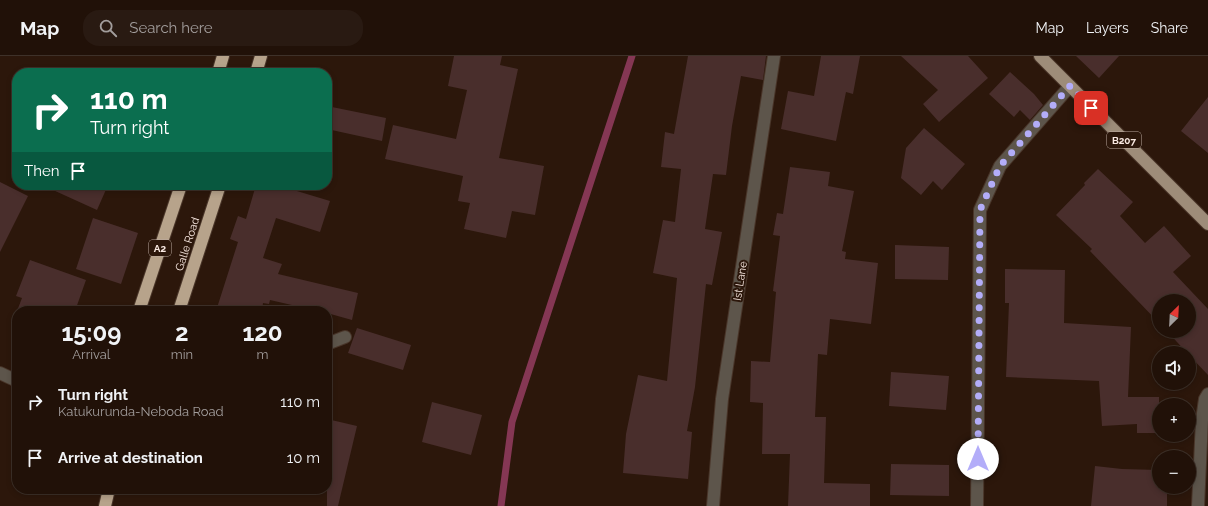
<!DOCTYPE html>
<html lang="en">
<head>
<meta charset="utf-8">
<style>
  body { margin:0; font-family:Raleway,sans-serif; background:#291a12; color:#f1f3f6; height:100vh; display:flex; flex-direction:column; font-size:15px; white-space:nowrap }
  * { box-sizing:border-box; margin:0 }
  p { font-size:13px; color:#a29d9c }
  .icon { flex:none; width:22px; height:22px; fill:none; stroke:currentColor; stroke-width:2; stroke-linecap:round; stroke-linejoin:round }
  .map { position:relative; flex:1; overflow:hidden }
  .panel { position:absolute; left:12px; top:250px; width:320px; height:188px; display:flex; flex-direction:column; background:#211108; border-radius:16px; box-shadow:0 2px 6px #0003,0 0 0 1px #3e3129 }
  .panel>* { flex:none }
  .top-card { position:absolute; left:12px; top:12px; width:320px; height:122px; border-radius:16px; box-shadow:0 2px 6px #0003,0 0 0 1px #3e3129; background:#0b6e4f; color:#fff; overflow:hidden }
  .needle { width:26px; rotate:24deg }
  .tools { position:absolute; left:1152px; top:238px; display:grid; gap:8px }
  .tools a { display:grid; place-items:center; width:44px; height:44px; border-radius:50%; background:#211108; box-shadow:0 2px 6px #0003,0 0 0 1px #3e3129; font-size:20px }
  .pin { position:absolute; display:grid; place-items:center; width:34px; height:34px; color:#fff; margin:-17px; border-radius:8px; box-shadow:0 2px 6px #0006 }
  .me { position:absolute; width:44px; margin:-22px; rotate:0deg; stroke-linejoin:round; filter:drop-shadow(0 0 3px #0008) }
  .turn { display:flex; align-items:center; gap:14px; height:84px; padding:0 12px; font-size:18px }
  .turn .icon { width:52px; height:52px; stroke-width:2.5 }
  .turn b { display:block; font-size:28px; line-height:34px }
  .then { display:flex; align-items:center; height:38px; padding:0 12px; background:#0003; gap:8px; font-size:15px }
  .eta { display:flex; justify-content:space-evenly; align-items:center; height:68px; text-align:center }
  .eta b { font-size:24px; font-weight:700; line-height:28px }
  ul { padding:0; list-style:none }
  li { display:flex; align-items:center; gap:12px; height:56px; padding:0 12px }
  li div { flex:1 }
  li b { display:block; font-size:15px }
  li em { font-style:normal }
  header { display:flex; align-items:center; gap:24px; box-sizing:border-box; height:56px; padding:0 20px; background:#211108; border-bottom:1px solid #3e3129 }
  header strong { font-size:19px }
  nav { display:flex; gap:22px; margin-inline-start:auto; font-size:14px }
  .search { width:280px; height:36px; background:#291a12; display:flex; align-items:center; gap:10px; box-sizing:border-box; padding:0 14px; border-radius:16px; color:#a29d9c; font-size:15px }
  .map>svg:first-child { display:block }
  .lines { fill:none; stroke-linecap:round; stroke-linejoin:round }
  .stream { stroke:#853754; stroke-width:7 }
  .building { fill:#492e2c }
  .minor-casing { stroke:#493529; stroke-width:14 }
  .major-casing { stroke:#493529; stroke-width:14 }
  .highway-casing { stroke:#493529; stroke-width:14 }
  .minor { stroke:#5d554b; stroke-width:12 }
  .major { stroke:#9d8c79; stroke-width:12 }
  .highway { stroke:#b7a38b; stroke-width:12 }
  .route { stroke:#b3adf9; stroke-width:7; stroke-dasharray:0 12.6 }
  .labels { text-anchor:middle; stroke-width:4; stroke-linejoin:round; paint-order:stroke }
  .shield { fill:#2c170b; stroke:#bcaba2; stroke-width:1 }
  .shield-label { font-size:10px; font-weight:bold; fill:#faeae3 }
  .street-label { font-size:11px; fill:#faeae3; stroke:#2c170b }
</style>
</head>
<body>
<header>
<strong>Map</strong>
<div class="search"><svg class="icon" aria-label="search" viewBox="0 0 24 24"><circle cx="10" cy="10" r="6"/><path d="M15 15l6 6"/></svg>Search here</div>
<nav><a>Map</a><a>Layers</a><a>Share</a></nav>
</header>
<div class="map">
<svg width="1208" height="450" viewBox="0 0 1208 450">
  <rect width="100%" height="100%" fill="#2c170b"/>
  <g class="lines">
    <path class="stream" d="M501 450 512 366 632 0"/>
  </g>
  <path class="building" d="M454 0H502L500 9 518 13 499 102 544 110 535 159 512 155 506 182 464 173 470 147 458 145 463 120 385 103 393 69 456 83 467 34 448 30Z
    M688 0H766L763 24 741 20 732 70 726 119 713 118 705 173 722 176 712 229 706 228 695 331 687 375 692 376 688 423 623 417 626 378 638 319 667 325 677 222 653 217 663 164 675 166 681 113 661 111 665 76 674 78Z
    M821 0H860L853 38 846 36 836 85 781 73 788 35 814 40Z
    M901 0H968L988 22 939 66 923 48 938 34Z
    M1076 0H1119L1099 22Z
    M1010 16 1034 38 1043 49 1030 64 1020 54 1014 61 989 38Z
    M1208 41V97L1181 75Z
    M327 50 386 62 382 85 327 73Z
    M924 72 965 108 942 134 933 125 921 139 901 122 906 92Z
    M790 111 830 116 828 130 854 135 842 195 846 196 845 203 878 207 871 268 830 263 827 299 818 298 815 361H826L824 427 870 428V450H788L790 398H762L763 347 750 346 751 305 770 306 776 236 773 235 780 180 773 179 777 157 783 158Z
    M1098 113 1133 146 1120 160 1145 187 1164 170 1191 200 1173 216 1208 253V319L1189 299V297H1187L1167 275H1189V245H1159V267L1090 195 1092 193 1056 159 1085 129 1084 127Z
    M0 126 28 140 0 196Z
    M42 129H108L97 154Z
    M256 129H277L330 145 320 176 276 162 263 202 282 208 278 218 358 237 352 264 327 257V255H318L270 244 269 248 263 247 262 255H216L238 186 230 183 238 160 246 163Z
    M93 162 138 177 121 228 76 213Z
    M895 189 949 191 948 224 895 223Z
    M30 204 86 224 75 255H17L22 242 16 240Z
    M1005 213 1065 214 1064 267 1131 271 1128 341H1159V377H1137V368L1102 370 1099 325 1006 321 1009 247H1005Z
    M357 272 411 289 403 314 348 297Z
    M891 316 949 320 946 354 889 350Z
    M432 346 482 359 471 399 422 386Z
    M327 363 357 370 338 450H327Z
    M891 408 949 409V440L890 439Z
    M1095 410 1122 413 1159 414V431H1167V450H1091Z"/>
  <g class="lines">
    <g class="minor-casing">
      <path id="minor" d="M327 288 345 281
        M0 317 17 325
        M713 450 722 343 774 0
        M977 450 980 154 1000 110 1070 30
        M1198 450 1202 364 1205 343 1208 338"/>
    </g>
    <g class="major-casing">
      <path id="major" d="M1040 0 1208 168"/>
    </g>
    <g class="highway-casing">
      <path id="highway" d="M218 17 223 0
        M256 17 261 0
        M139 255 181 129
        M179 255 220 129
        M105 450 109 433"/>
    </g>
    <use href="#minor" class="minor"/>
    <use href="#major" class="major"/>
    <use href="#highway" class="highway"/>
  </g>
  <g class="lines">
    <path class="route" d="M978 403 980 154 1000 110 1070 30 1091 52"/>
  </g>
  <g class="labels">
    <g class="shield">
      <rect x="1107" y="76" width="34" height="16" rx="3"/>
      <rect x="149" y="184" width="22" height="16" rx="3"/>
    </g>
    <g class="shield-label">
      <text x="1124" y="88">B207</text>
      <text x="160" y="196">A2</text>
    </g>
    <g class="street-label">
      <text transform="translate(187 188) rotate(-72)" y="4">Galle Road</text>
      <text transform="translate(740 225) rotate(-81)" y="4">Ist Lane</text>
    </g>
  </g>
</svg>
<div class="tools">
<a><svg class="needle" viewBox="-14 -14 28 28"><path d="M0-13l5 13h-10z" fill="#e53935"/><path d="M0 13l5-13h-10z" fill="#a29d9c"/></svg></a>
<a><svg class="icon" aria-label="sound" viewBox="0 0 24 24"><path d="M4 9h4l5-4v14l-5-4H4zM17 9q2 3 0 6"/></svg></a>
<a>+</a>
<a>−</a>
</div>
<div class="pin" style="left:1091px;top:52px;background:#d93025"><svg class="icon" aria-label="arrive" viewBox="0 0 24 24"><path d="M6 21V4h12l-3 4 3 4H6"/></svg></div>
<svg class="me" style="left:978px;top:403px" viewBox="-20 -20 40 40"><circle r="19" fill="#fff"/><path d="M0-13L10 11 0 6-10 11z" fill="#b3adf9"/></svg>
<div class="top-card">
<div class="turn"><svg class="icon" aria-label="right" viewBox="0 0 24 24"><path d="M7 20v-9h11M14 6l5 5-5 5"/></svg><div><b>110 m</b>Turn right</div></div>
<div class="then">Then<svg class="icon" aria-label="arrive" viewBox="0 0 24 24"><path d="M6 21V4h12l-3 4 3 4H6"/></svg></div>
</div>
<section class="panel">
<div class="eta">
<div><b>15:09</b><p>Arrival</p></div>
<div><b>2</b><p>min</p></div>
<div><b>120</b><p>m</p></div>
</div>
<ul>
<li><svg class="icon" aria-label="right" viewBox="0 0 24 24"><path d="M7 20v-9h11M14 6l5 5-5 5"/></svg><div><b>Turn right</b><p>Katukurunda-Neboda Road</p></div><em>110 m</em></li>
<li><svg class="icon" aria-label="arrive" viewBox="0 0 24 24"><path d="M6 21V4h12l-3 4 3 4H6"/></svg><div><b>Arrive at destination</b></div><em>10 m</em></li>
</ul>
</section>
</div>
</body>
</html>
